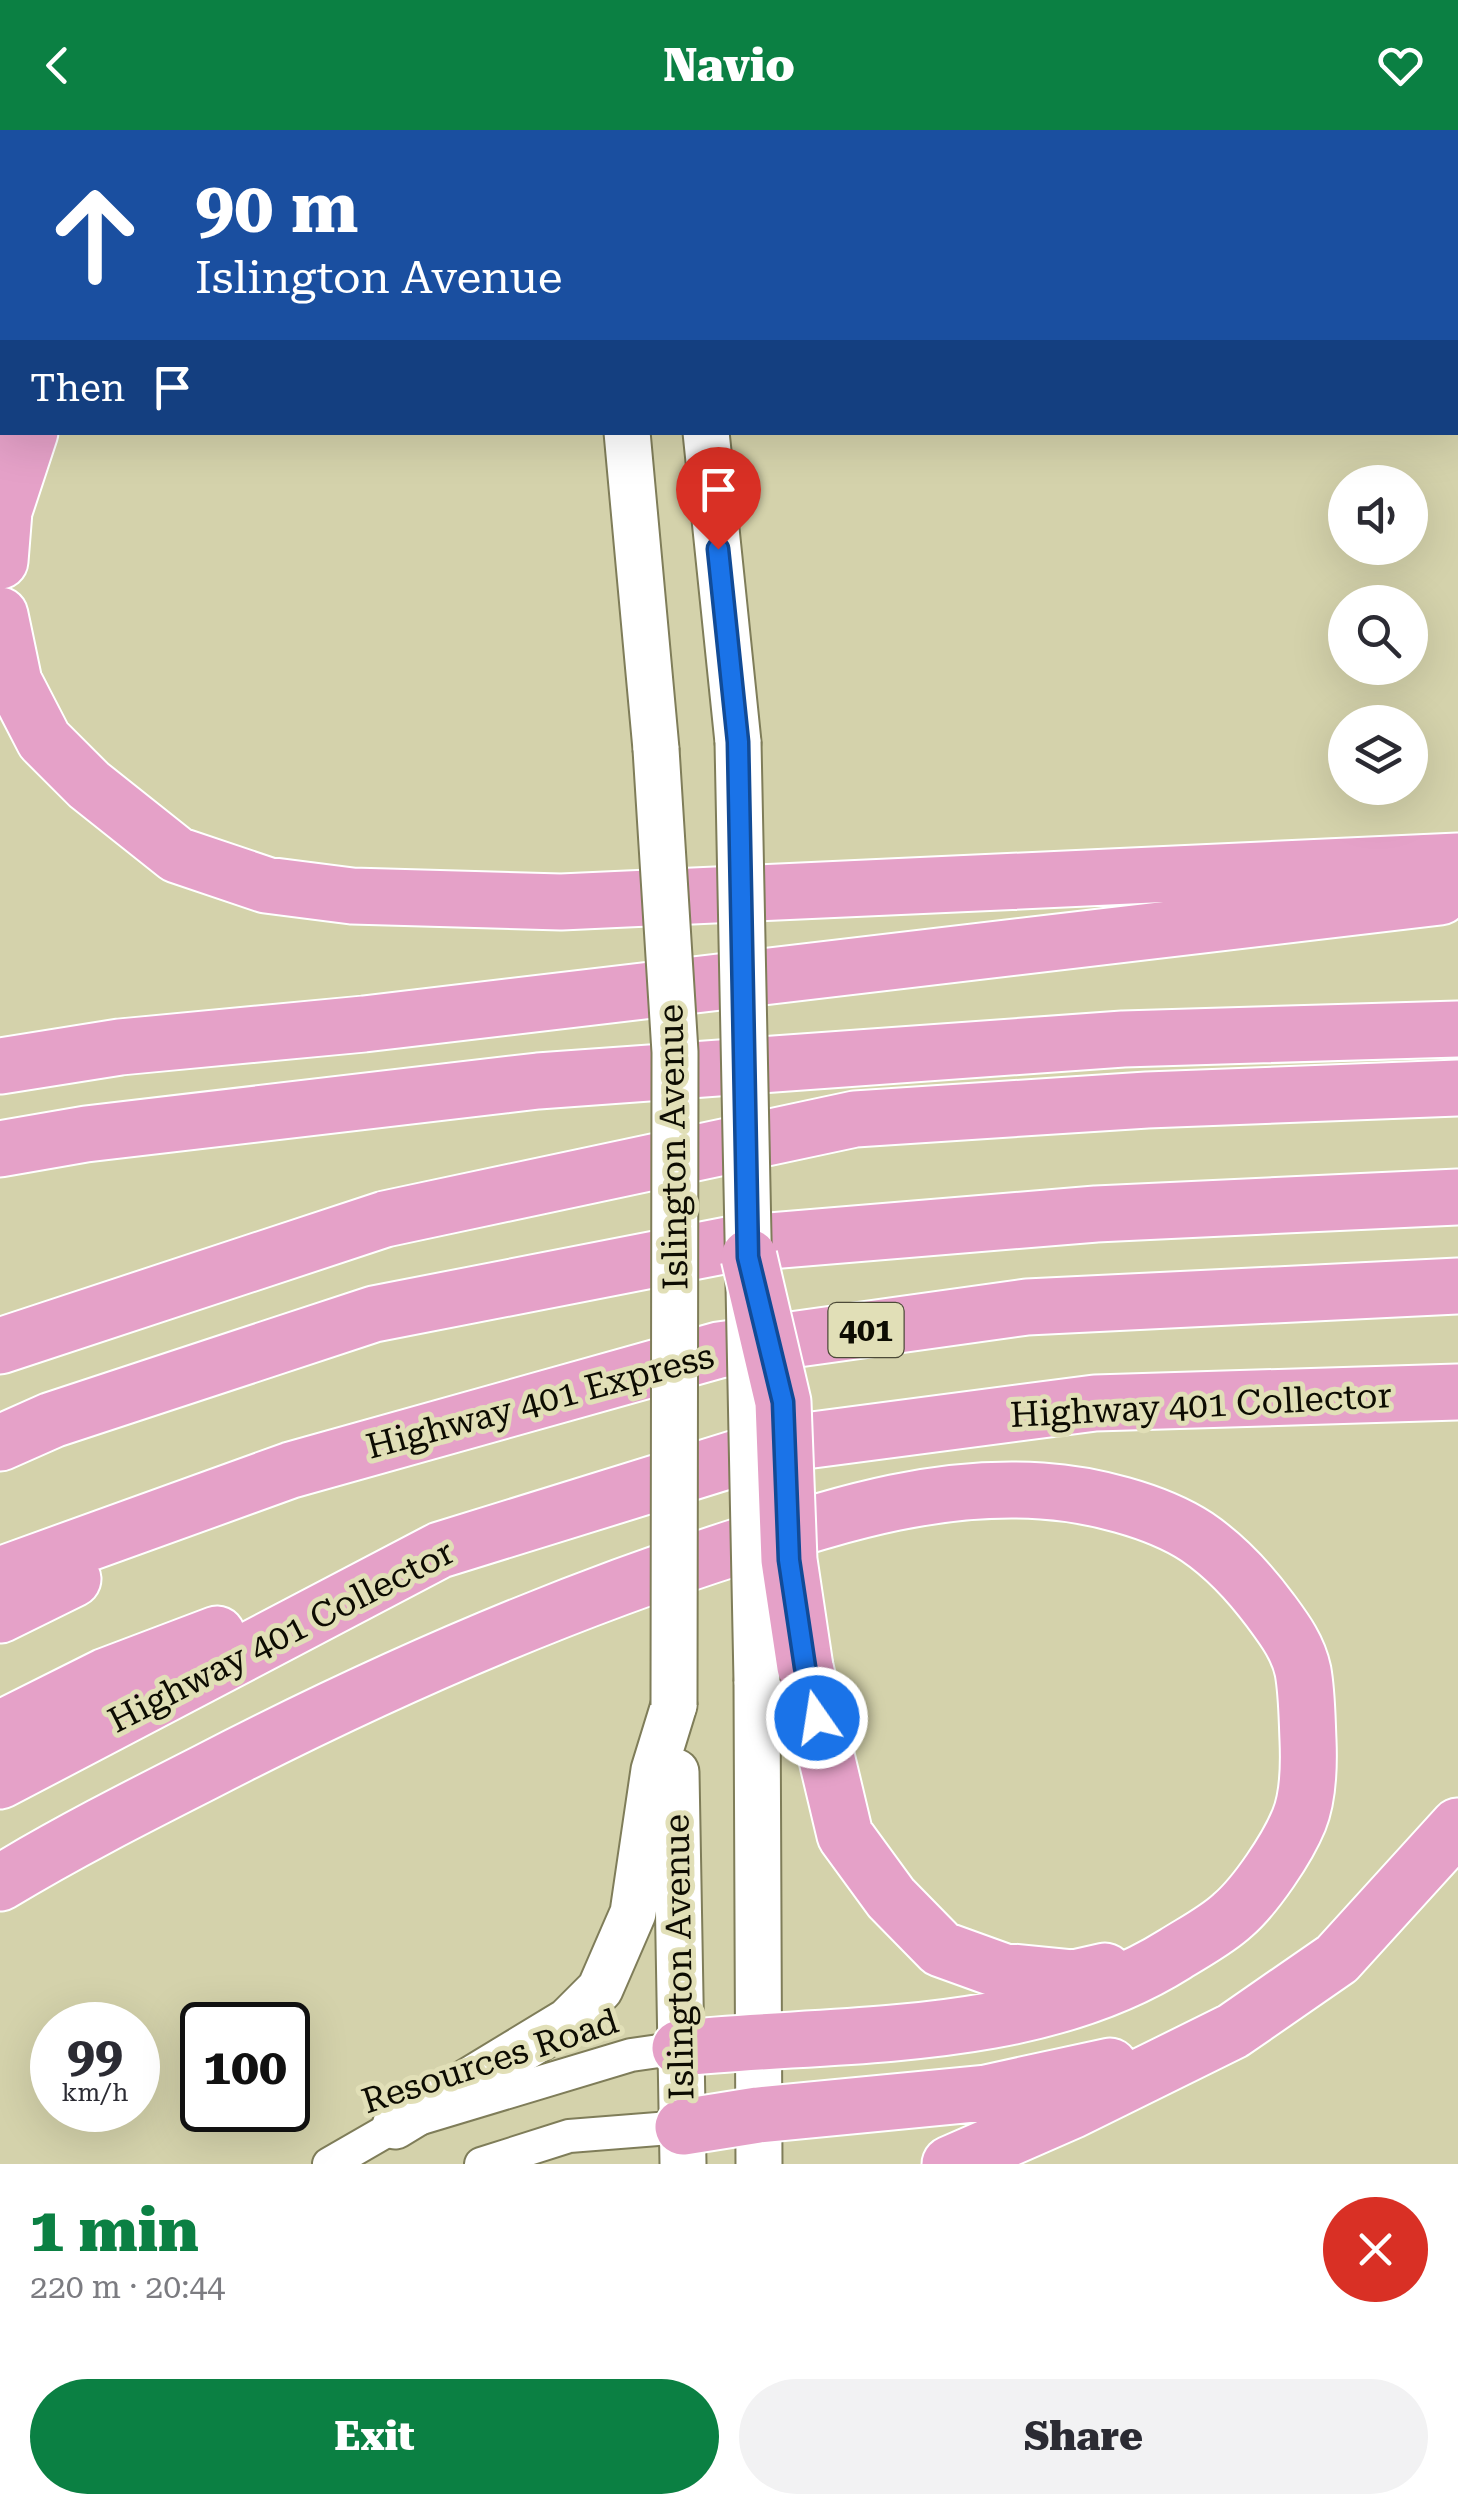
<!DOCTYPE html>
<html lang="en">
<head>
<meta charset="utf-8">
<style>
  body { margin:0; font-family:"Roboto Serif",serif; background:#f2f2f3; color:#2b2b33; height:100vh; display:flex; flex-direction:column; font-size:38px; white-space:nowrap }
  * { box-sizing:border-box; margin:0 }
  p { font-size:32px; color:#7c7c81 }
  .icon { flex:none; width:55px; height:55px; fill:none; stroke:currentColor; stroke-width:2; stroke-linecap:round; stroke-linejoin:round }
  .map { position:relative; height:2034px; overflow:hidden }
  .side { display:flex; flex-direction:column; background:#fff; flex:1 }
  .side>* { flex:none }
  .top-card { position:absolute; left:0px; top:0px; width:1460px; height:305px; box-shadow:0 10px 40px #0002; background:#1a4fa0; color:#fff; overflow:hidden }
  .buttons { position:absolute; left:1328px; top:335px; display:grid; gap:20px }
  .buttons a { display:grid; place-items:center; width:100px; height:100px; border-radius:50%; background:#fff; box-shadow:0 10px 40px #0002; font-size:50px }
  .speed { position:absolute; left:30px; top:1872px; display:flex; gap:20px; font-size:50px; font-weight:700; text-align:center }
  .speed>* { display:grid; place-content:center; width:130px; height:130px; border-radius:50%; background:#fff; box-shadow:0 10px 40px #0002; line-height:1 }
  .speed small { font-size:25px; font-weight:400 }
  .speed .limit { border:5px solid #111; border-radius:15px; background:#fff; color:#111 }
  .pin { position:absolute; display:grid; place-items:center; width:85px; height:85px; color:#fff; margin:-102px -42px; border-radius:50% 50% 50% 0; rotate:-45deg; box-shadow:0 0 10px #0007 }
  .pin .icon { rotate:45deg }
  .me { position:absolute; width:110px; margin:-55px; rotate:347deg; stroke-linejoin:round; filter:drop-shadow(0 0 8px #0008) }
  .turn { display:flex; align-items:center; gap:35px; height:210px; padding:0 30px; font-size:45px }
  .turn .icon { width:130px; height:130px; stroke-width:2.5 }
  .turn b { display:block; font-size:70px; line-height:85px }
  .then { display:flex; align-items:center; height:95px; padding:0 30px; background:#0003; gap:20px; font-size:38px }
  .round { display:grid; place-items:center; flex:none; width:105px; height:105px; border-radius:52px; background:#f2f2f3 }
  .overview { display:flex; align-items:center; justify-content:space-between; height:170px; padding:0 30px }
  h1 { font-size:60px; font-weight:800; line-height:75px; color:#0b8043 }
  .action { display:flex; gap:20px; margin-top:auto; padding:20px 30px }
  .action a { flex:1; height:115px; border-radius:60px; background:#0b8043; color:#fff; font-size:40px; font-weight:800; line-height:115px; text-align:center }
  .action a+a { background:#f2f2f3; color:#2b2b33 }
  header { display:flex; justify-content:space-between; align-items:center; height:130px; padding:0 30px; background:#0b8043; color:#fff; font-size:45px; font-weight:800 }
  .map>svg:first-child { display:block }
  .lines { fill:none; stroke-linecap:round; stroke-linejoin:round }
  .street-casing { stroke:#7f7d59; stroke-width:36 }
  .secondary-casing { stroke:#7f7d59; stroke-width:49 }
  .highway-casing { stroke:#fff; stroke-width:59 }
  .street { stroke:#fff; stroke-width:32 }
  .secondary { stroke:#fff; stroke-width:45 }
  .highway { stroke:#e5a1c8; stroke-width:55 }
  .secondary-bridge-casing { stroke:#7f7d59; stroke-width:49; stroke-linecap:butt }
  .highway-bridge-casing { stroke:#fff; stroke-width:59; stroke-linecap:butt }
  .secondary-bridge { stroke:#fff; stroke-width:45 }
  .highway-bridge { stroke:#e5a1c8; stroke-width:55 }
  .route-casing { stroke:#114b97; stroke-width:25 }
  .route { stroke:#1a73e8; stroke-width:18 }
  .labels { text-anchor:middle; stroke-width:10; stroke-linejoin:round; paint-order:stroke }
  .shield { fill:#e1dfb7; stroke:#4d4b38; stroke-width:2.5 }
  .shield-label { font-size:32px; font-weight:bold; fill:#0d0c02 }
  .street-label { font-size:35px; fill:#0d0c02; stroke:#e1dfb7 }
</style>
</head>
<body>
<header><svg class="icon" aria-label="back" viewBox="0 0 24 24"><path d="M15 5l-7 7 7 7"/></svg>Navio<svg class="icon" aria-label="heart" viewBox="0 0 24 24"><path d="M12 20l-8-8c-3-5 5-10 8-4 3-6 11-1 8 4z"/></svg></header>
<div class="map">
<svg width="1458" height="2034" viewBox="0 0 1458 2034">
  <rect width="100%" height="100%" fill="#d4d2ab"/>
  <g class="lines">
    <g class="street-casing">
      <path id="street" d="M329 2034 395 1996 631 1925 680 1918
        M481 2034 569 2006 683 1997"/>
    </g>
    <g class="secondary-casing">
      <path id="secondary" d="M588 0 589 2
        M669 0V2
        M627 302 656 619
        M706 302 738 612
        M757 1551 759 2034
        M676 1642 683 2034
        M395 1996 568 1891 600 1859 633 1783 654 1640 674 1575"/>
    </g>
    <g class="highway-casing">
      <path id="highway" d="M537 0 540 2
        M180 2 182 0
        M300 2 303 0
        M0 234 2 229
        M0 431 4 381 30 302
        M0 485 14 552 44 610 89 655 177 725 266 755 352 766 561 772 1458 731
        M0 936 120 917 364 894 1440 767
        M0 1019 86 1004 538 951 1123 909 1458 899
        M0 1216 385 1089 855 989 1147 970 1458 958
        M0 1313 52 1290 374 1184 733 1114 1096 1084 1458 1067
        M0 1445 291 1340 719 1220 1027 1177 1458 1156
        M0 1485 73 1449
        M805 1537 845 1705 891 1768 941 1819 1002 1841 1074 1848 1105 1841
        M0 1599 106 1546 217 1504
        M0 1651 440 1420 782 1314 1095 1273 1458 1262
        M0 1753C66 1713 135 1678 204 1643 376 1554 552 1476 737 1417 840 1385 932 1354 1042 1361 1090 1364 1156 1380 1197 1407 1225 1426 1250 1453 1270 1480 1284 1499 1298 1517 1303 1541 1307 1563 1307 1588 1308 1610 1309 1634 1308 1668 1299 1690 1287 1719 1256 1765 1233 1785 1217 1800 1194 1812 1175 1824 1032 1914 843 1902 680 1918
        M683 1997 758 1985 986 1963 1110 1936
        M950 2034 1071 1981 1233 1901 1337 1829 1458 1696"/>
    </g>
    <use href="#street" class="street"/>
    <use href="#secondary" class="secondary"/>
    <use href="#highway" class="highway"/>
    <g class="secondary-bridge-casing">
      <path id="secondary-bridge" d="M738 612 757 1551
        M656 619 675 922 674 1575"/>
    </g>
    <g class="highway-bridge-casing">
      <path id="highway-bridge" d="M749 1127 783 1272 789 1430 805 1537"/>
    </g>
    <use href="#secondary-bridge" class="secondary-bridge"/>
    <use href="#highway-bridge" class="highway-bridge"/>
  </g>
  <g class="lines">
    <g class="route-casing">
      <path id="route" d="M718 419 738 612 748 1127 783 1272 789 1430 805 1537 817 1588"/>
    </g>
    <use href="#route" class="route"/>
  </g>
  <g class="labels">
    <rect class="shield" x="828.5" y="1173" width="75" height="54" rx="8"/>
    <g class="shield-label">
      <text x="866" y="1211">401</text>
    </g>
    <g class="street-label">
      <text transform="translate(673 1017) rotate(-91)" y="12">Islington Avenue</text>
      <text transform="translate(540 1271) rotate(-15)" y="12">Highway 401 Express</text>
      <text transform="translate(1201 1275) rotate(-3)" y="12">Highway 401 Collector</text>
      <text transform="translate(281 1506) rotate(-27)" y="12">Highway 401 Collector</text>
      <text transform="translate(679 1827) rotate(-91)" y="12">Islington Avenue</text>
      <text transform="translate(490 1931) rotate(-18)" y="12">Resources Road</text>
    </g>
  </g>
</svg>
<div class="buttons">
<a><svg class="icon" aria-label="sound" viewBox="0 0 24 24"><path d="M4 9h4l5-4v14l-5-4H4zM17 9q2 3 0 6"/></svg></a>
<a><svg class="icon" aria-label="search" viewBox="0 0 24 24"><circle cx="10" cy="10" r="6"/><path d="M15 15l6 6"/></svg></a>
<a><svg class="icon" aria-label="layers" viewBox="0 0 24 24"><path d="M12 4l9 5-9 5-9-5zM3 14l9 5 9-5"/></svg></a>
</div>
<div class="speed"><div>99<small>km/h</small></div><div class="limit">100</div></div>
<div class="pin" style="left:718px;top:419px;background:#d93025"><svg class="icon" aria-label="arrive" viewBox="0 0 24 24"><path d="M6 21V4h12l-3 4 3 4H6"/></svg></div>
<svg class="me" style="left:817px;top:1588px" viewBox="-20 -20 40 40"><circle r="17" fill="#1a73e8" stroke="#fff" stroke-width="3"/><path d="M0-11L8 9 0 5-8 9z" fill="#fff"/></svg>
<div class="top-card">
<div class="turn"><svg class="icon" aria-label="ahead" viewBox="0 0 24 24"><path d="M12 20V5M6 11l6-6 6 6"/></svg><div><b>90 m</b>Islington Avenue</div></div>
<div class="then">Then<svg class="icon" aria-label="arrive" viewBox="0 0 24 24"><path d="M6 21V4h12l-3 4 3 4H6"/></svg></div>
</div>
</div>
<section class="side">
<div class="overview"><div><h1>1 min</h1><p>220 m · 20:44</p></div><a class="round" style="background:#d93025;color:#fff"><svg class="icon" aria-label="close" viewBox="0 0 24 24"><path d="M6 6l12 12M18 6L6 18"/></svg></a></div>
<div class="action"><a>Exit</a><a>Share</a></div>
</section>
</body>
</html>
